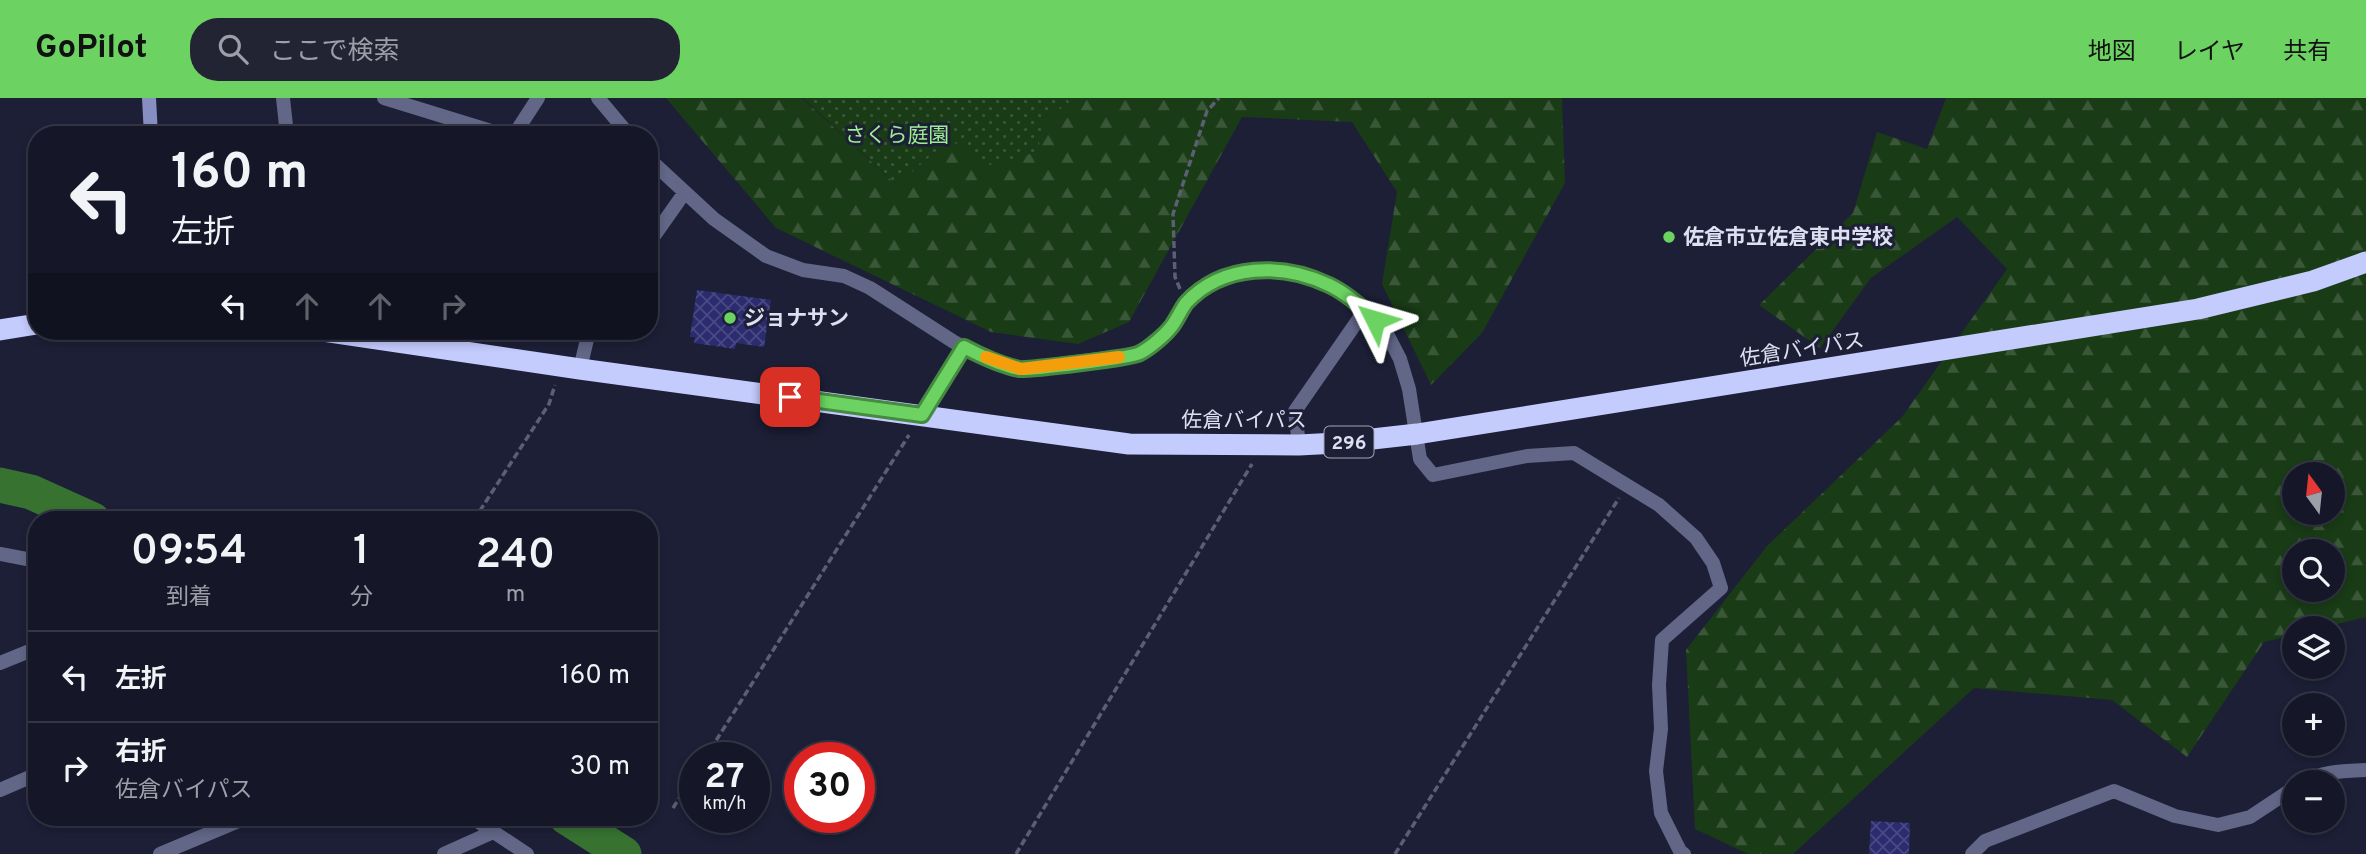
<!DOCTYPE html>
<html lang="ja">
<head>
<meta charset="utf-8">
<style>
  body { margin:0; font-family:Overpass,"Noto Sans JP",sans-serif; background:#222434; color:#f1f3f6; height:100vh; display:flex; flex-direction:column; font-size:26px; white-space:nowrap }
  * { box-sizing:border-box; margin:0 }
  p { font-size:23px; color:#9d9fa8 }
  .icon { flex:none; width:38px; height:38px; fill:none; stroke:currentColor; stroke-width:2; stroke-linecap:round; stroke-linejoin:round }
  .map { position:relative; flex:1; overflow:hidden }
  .sheet { position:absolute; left:28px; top:413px; width:630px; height:315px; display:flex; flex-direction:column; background:#151728; border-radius:28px; box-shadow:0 4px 10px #0003,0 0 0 2px #343645 }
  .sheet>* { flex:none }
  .guide { position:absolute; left:28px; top:28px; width:630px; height:214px; border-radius:28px; box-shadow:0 4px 10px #0003,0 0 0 2px #343645; background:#151728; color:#f1f3f6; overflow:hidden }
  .needle { width:46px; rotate:345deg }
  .buttons { position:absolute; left:2282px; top:364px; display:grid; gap:14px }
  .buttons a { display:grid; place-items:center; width:63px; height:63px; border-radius:50%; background:#151728; box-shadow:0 4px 10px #0003,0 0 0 2px #343645; font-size:35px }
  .speed { position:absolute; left:679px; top:644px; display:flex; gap:14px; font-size:35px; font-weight:700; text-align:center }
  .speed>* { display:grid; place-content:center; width:91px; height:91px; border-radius:50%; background:#151728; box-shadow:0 4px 10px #0003,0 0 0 2px #343645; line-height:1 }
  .speed small { font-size:18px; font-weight:400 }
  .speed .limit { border:10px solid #d22; background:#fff; color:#111 }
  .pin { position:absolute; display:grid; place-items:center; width:60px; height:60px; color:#fff; margin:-30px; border-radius:14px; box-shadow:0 4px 10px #0006 }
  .me { position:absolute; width:77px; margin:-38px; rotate:310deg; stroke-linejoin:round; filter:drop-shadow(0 0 5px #0008) }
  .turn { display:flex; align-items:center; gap:24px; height:147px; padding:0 28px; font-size:32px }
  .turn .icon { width:91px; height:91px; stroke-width:2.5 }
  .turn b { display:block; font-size:49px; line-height:60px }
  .lanes { display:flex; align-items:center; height:66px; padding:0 28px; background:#0003; justify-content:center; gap:35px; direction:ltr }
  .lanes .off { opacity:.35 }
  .eta { display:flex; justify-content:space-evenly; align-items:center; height:119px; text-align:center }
  .eta b { font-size:42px; font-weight:600; line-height:49px }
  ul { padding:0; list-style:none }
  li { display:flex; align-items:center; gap:21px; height:91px; padding:0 28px; border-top:2px solid #343645 }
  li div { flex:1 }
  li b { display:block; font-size:26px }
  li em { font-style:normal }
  header { display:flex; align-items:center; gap:42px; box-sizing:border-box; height:98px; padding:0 35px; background:#6cd362; color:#111 }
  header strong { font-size:33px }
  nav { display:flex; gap:38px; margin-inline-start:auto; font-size:24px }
  .search { width:490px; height:63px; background:#222434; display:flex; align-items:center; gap:18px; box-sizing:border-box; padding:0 24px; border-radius:28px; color:#9d9fa8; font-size:26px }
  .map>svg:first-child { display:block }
  .forest { fill:url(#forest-firs); fill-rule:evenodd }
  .garden { fill:url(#garden-dots) }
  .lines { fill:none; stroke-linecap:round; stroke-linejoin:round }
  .river { stroke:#377231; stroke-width:35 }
  .building { fill:url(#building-cross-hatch) }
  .path { stroke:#5c5f74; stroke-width:3.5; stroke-dasharray:7 3.5; stroke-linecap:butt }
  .street { stroke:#626687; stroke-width:14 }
  .secondary { stroke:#878ec2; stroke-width:14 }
  .highway { stroke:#c4cbfd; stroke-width:21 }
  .route-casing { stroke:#468940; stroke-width:18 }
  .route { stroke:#6cd362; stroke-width:12 }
  .slow { stroke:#f59e0b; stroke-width:12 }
  .poi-dot { fill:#6cd362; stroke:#1c1f36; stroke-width:2.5 }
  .labels { text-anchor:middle; stroke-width:6; stroke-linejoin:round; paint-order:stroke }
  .shield { fill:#1c1f36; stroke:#a3a6b9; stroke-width:2 }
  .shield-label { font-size:19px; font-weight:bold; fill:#dde0f1 }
  .park-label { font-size:21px; fill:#9ced92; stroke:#1c1f36 }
  .poi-label { font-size:21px; font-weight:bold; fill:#dde0f1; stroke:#1c1f36; text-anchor:start }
  .street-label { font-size:21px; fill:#dde0f1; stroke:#1c1f36 }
</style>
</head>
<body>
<header>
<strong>GoPilot</strong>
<div class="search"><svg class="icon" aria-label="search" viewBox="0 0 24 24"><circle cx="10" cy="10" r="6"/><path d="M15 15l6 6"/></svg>ここで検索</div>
<nav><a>地図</a><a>レイヤ</a><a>共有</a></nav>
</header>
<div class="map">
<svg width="2366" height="756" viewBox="0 0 2366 756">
  <defs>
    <pattern id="forest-firs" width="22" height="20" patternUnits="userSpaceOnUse" patternTransform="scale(1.75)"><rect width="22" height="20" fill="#193b16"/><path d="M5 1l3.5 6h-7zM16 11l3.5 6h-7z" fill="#3a5738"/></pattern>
    <pattern id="garden-dots" width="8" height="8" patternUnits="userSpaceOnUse" patternTransform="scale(1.75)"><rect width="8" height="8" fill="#193b16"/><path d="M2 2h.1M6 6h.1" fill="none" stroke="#3a5738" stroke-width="1.8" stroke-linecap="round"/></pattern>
    <pattern id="building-cross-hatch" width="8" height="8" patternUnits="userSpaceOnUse" patternTransform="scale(1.75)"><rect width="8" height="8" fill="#2b2b6f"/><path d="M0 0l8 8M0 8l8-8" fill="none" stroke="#494984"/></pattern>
  </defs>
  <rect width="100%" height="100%" fill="#1c1f36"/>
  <path class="forest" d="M666 0H802L897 87 950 41 1043 19 1070 6 1067 0H1562L1565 85 1482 235 1431 287 1382 186 1397 94 1352 24 1242 19 1129 224 1078 246 991 234 776 130Z
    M1946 0H2366V519L2321 530H2294V537L2264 544 2187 659 2112 602 1974 590 1793 756H1748L1695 731 1686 552 1767 448 1902 319 2007 171 1957 119 1871 180 1820 250 1759 207 1853 115 1877 34 1927 51ZM2294 376H2333V415H2294ZM2294 453H2333V492H2294Z"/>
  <path class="garden" d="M803 0H1067L1070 6 1043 19 1038 54 985 68 950 41 897 87Z"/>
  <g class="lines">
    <path class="river" d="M0 387 31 394 93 422
      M566 719 624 756"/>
  </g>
  <path class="building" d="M697 192 771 202 764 249 736 245 735 251 694 245 695 239H690Z
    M1871 723 1910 725 1909 756H1869Z"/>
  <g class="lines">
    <path class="path" d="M1180 191 1175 179 1173 116 1207 13 1219 0
      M474 422 549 306 555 287
      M705 660 909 337
      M673 710 695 675
      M1016 756 1252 366
      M1395 756 1619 400"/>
    <path class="street" d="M283 0 287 37
      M384 0 504 37
      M598 0 629 37
      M514 37 538 0
      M649 61 714 121 766 158 803 172 844 178 870 190 954 244 978 257 1021 271 1138 256 1170 230 1186 206 1205 189 1234 175 1263 172 1298 175 1331 187 1362 209 1385 232 1400 261 1409 291 1420 361 1433 377 1527 358 1574 355 1659 407 1696 440 1713 465 1721 490 1662 542 1659 587 1661 631 1656 673 1661 715 1680 753 1684 756
      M649 145 685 94
      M580 271 589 233
      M922 317 964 249
      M1299 347 1295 313 1365 212
      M0 456 37 463
      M0 565 37 550
      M2303 684C2322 673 2345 673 2366 672
      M0 692 37 676
      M471 719 527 756
      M160 756 248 719
      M444 756 493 734
      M1972 756 1985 743 2114 693 2175 718 2218 727 2250 719 2294 690"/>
    <path class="secondary" d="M149 0 151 37"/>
    <path class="highway" d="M0 232 37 226
      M323 233 580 271 1129 346 1299 347 1337 345 1417 336 2198 211 2313 183 2366 164"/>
  </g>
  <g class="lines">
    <g class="route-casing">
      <path id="route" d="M790 299 922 317 964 249C981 258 1000 267 1019 271 1028 272 1132 260 1140 255 1150 250 1165 237 1172 228 1177 221 1181 212 1186 205 1223 165 1283 165 1329 187 1346 195 1362 209 1375 222"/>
    </g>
    <use href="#route" class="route"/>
    <path class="slow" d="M986 259 1021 271 1119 259"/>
  </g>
  <g class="poi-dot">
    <circle cx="1669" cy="139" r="7"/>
    <circle cx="730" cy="220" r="7"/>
  </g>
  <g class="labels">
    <rect class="shield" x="1324.5" y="328.5" width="49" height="31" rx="5"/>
    <g class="shield-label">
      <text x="1349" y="351">296</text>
    </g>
    <g class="park-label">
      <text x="897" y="44">さくら庭園</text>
    </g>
    <g class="poi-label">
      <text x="1683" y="146">佐倉市立佐倉東中学校</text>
      <text x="744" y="227">ジョナサン</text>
    </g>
    <g class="street-label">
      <text transform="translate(1802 251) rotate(-9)" y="7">佐倉バイパス</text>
      <text x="1244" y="329">佐倉バイパス</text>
    </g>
  </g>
</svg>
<div class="buttons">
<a><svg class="needle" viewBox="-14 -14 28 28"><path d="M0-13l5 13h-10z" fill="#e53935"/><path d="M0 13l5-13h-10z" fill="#9d9fa8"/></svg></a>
<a><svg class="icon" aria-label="search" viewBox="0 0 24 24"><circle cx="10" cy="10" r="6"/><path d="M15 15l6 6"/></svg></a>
<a><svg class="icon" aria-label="layers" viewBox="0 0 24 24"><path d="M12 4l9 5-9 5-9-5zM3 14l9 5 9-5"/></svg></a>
<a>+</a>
<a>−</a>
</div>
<div class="speed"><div>27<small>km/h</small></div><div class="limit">30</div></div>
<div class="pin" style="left:790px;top:299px;background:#d93025"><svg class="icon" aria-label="arrive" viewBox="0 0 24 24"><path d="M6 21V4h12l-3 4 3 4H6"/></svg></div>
<svg class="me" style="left:1375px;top:222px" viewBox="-20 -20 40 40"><path d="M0-17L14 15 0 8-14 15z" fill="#6cd362" stroke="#fff" stroke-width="4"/></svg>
<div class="guide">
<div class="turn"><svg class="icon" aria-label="left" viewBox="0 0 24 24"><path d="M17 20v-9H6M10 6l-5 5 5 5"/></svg><div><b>160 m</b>左折</div></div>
<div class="lanes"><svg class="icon" aria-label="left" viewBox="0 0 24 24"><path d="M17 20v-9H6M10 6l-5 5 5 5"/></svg><svg class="icon off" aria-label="ahead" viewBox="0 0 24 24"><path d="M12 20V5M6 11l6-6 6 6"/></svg><svg class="icon off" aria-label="ahead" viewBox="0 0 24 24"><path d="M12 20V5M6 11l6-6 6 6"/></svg><svg class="icon off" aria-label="right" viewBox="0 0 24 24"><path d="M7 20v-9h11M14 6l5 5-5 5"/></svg></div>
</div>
<section class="sheet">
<div class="eta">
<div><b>09:54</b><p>到着</p></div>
<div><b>1</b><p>分</p></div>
<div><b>240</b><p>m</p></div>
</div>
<ul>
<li><svg class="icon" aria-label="left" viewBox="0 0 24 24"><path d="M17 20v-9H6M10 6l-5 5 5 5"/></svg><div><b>左折</b></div><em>160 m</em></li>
<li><svg class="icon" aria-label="right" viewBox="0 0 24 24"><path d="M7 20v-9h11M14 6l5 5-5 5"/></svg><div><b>右折</b><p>佐倉バイパス</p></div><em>30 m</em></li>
</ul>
</section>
</div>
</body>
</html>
